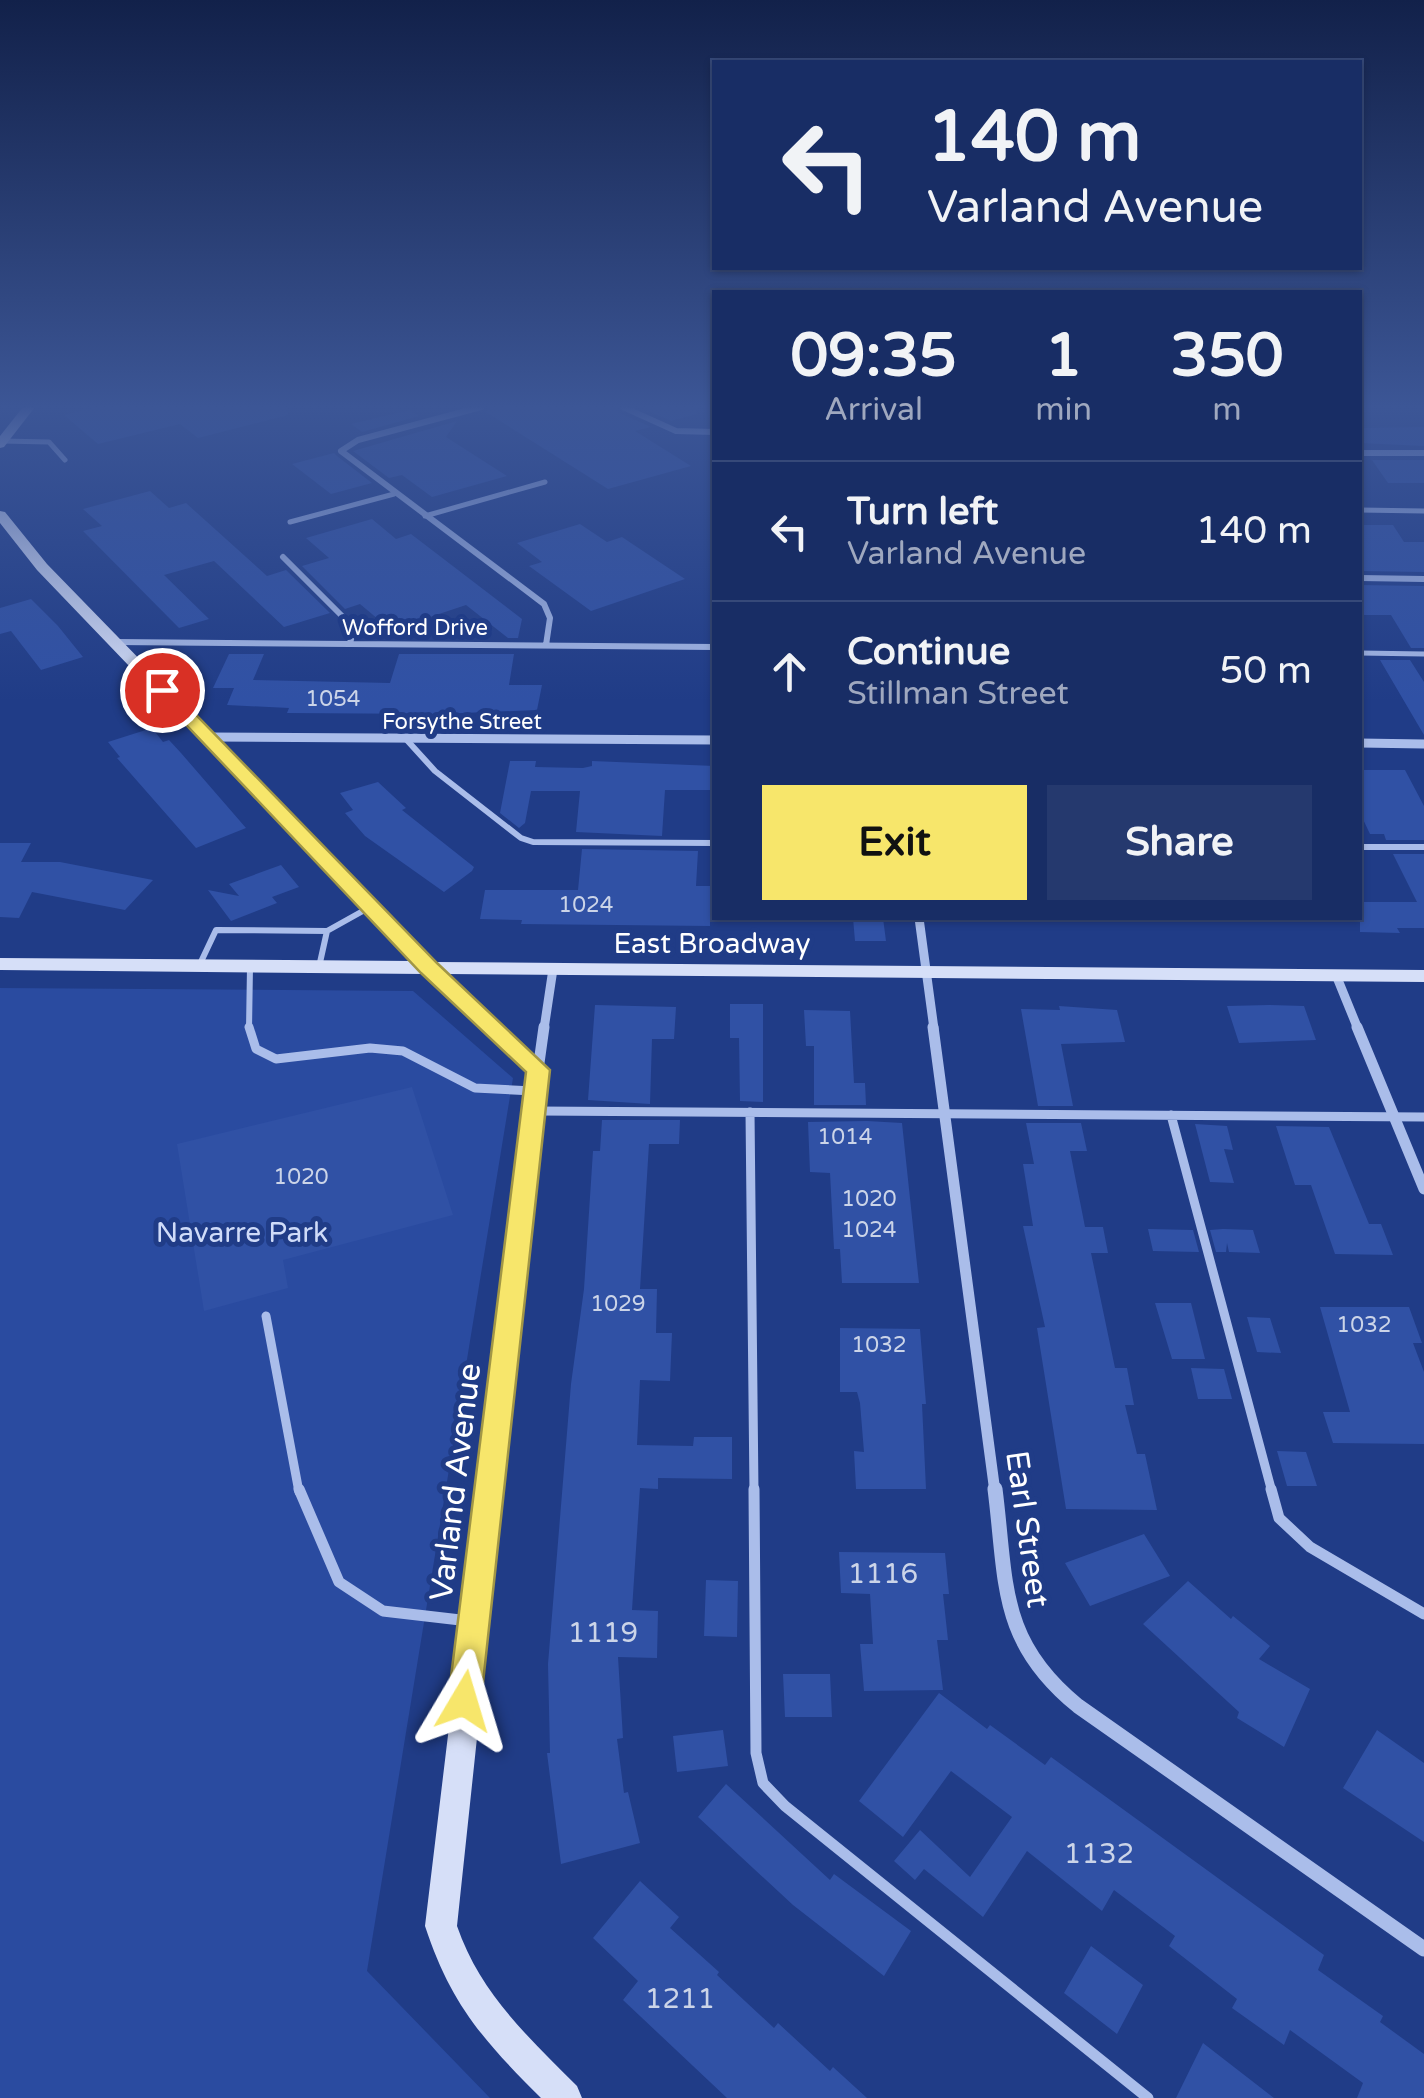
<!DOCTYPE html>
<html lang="en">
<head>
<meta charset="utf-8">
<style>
  body { margin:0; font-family:"Varela Round",sans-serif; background:#25396e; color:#f1f3f6; height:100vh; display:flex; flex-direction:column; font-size:38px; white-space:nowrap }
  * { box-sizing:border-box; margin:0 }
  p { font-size:32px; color:#9fa8bf }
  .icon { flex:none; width:55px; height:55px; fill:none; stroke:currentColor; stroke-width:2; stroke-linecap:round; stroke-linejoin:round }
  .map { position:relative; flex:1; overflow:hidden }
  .details { position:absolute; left:712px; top:290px; width:650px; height:630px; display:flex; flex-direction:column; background:#182d65; border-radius:0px; box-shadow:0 2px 8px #0004,0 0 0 2px #364979 }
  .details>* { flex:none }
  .top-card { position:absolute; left:712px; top:60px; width:650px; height:210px; border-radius:0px; box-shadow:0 2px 8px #0004,0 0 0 2px #364979; background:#182d65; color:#f1f3f6; overflow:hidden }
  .pin { position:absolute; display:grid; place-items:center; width:85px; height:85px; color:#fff; margin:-42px; border:5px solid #fff; border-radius:50%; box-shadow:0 2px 10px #0007 }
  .me { position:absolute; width:110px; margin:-55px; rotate:7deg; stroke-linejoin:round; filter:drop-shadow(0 0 8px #0008) }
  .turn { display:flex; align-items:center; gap:35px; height:210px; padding:0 50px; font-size:45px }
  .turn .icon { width:130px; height:130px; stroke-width:2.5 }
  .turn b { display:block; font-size:70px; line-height:85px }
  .eta { display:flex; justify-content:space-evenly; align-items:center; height:170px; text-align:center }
  .eta b { font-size:60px; font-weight:800; line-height:70px }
  .cta { display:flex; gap:20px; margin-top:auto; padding:20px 50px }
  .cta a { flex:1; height:115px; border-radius:0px; background:#f7e66b; color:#111; font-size:40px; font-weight:800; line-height:115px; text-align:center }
  .cta a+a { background:#25396e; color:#f1f3f6 }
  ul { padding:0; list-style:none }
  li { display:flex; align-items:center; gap:30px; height:140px; padding:0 50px; border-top:2px solid #364979 }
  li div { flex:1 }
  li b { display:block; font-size:38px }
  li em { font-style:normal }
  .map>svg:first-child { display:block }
  .green { fill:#2a4ba0 }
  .building { fill:#3051a5 }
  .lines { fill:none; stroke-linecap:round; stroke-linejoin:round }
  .lane-far3 { stroke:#aabdea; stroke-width:5 }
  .lane-far2 { stroke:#aabdea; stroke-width:6 }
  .lane-far1 { stroke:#aabdea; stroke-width:9 }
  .lane { stroke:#aabdea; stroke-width:11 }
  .street-far3 { stroke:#aabdea; stroke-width:6 }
  .street-far2 { stroke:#aabdea; stroke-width:9 }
  .street-far1 { stroke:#aabdea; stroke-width:11 }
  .street { stroke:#aabdea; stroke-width:15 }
  .secondary { fill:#d6dff8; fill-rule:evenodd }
  .route { fill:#f7e66b; stroke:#a19646; stroke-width:2.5 }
  .labels { text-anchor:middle; stroke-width:10; stroke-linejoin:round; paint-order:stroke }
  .far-street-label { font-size:22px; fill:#fff; stroke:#203c87 }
  .number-label { font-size:22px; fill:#cbd4e8 }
  .street-label { font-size:28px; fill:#fff; stroke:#203c87 }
  .park-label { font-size:28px; fill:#cfdbf8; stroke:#203c87 }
  .near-number-label { font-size:28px; fill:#cbd4e8 }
  .near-street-label { font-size:32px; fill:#fff; stroke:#203c87 }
</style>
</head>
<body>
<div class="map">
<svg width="1424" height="2098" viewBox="0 0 1424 2098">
  <rect width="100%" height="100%" fill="#203c87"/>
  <path class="green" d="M0 988 413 991 513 1078 367 1971 490 2098H0Z"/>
  <path class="building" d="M96 407H287L288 415 198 438 180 424 98 444 64 415Z
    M488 407H616L620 413 651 427 635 431 691 466 608 489 486 412Z
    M640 407H696L697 414 671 421Z
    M410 410 419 416 362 432 351 424Z
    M457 421 446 437 507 476 432 497 402 475 389 478 353 451Z
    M1424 427V446L1360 443V428Z
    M334 453 337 456 372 483 331 494 292 464Z
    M1372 460H1424V483H1388Z
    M150 491 169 508 186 503 267 576 286 570 330 613 284 627 214 561 164 575 209 619 179 628 83 531 102 526 83 509Z
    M372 519 396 539 411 534 522 619 518 638H508L466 605 391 630 360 604 345 609 302 566 329 558 306 538Z
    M580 524 607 542 622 537 685 579 591 611 529 566 542 562 517 543Z
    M1360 525H1393L1404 542H1424V572L1360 571Z
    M1360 585 1424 586V648H1411L1391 615H1360Z
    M31 599 58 626 83 657 41 670 11 631 0 634V608Z
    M229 654H264L253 680 390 683 399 654H514L509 685H542L537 710 440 714 287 713 289 708 227 705 234 688H213Z
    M1380 660H1410L1424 682V735Z
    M152 728 163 742 169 740 181 753 246 828 196 848 117 758 120 757 108 742Z
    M510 761H536L535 767 583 768 592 766V761L715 766V790H665L662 836 576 832 580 791H531L525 823 519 828 500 813Z
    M1360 770H1405L1424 806V840H1386L1384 834H1370L1360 813Z
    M378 782 406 808 402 810 474 867 472 871 444 892 365 836 345 813 353 810 340 793Z
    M0 843H31L21 862H60L153 880 125 910 32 892 19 918 0 917Z
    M582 849 698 851 696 886H710V926L521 924 522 920 480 919 485 890H578Z
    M1393 854H1424V928H1397L1400 933 1360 932V902H1417Z
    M281 865 299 887 272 897 277 903 231 921 208 890 239 896 229 884Z
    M853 918H883L886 941H855Z
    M730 1004H763V1102L740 1101 739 1038H730Z
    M595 1005 676 1007 674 1039H652L650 1104 588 1100Z
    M1269 1005 1304 1006 1316 1040 1239 1043 1227 1006Z
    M1059 1006 1117 1010 1125 1042 1061 1044 1073 1106H1038L1021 1009 1060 1010Z
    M804 1010 850 1011 854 1083H865L866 1105H814V1046H806Z
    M412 1087 453 1215 283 1260 288 1288 204 1311 177 1144Z
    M602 1120H680L679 1144H649L640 1289H657L656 1333H672L670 1381 640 1380 637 1445 693 1446 694 1437H732V1479L658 1478V1489L640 1488 632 1610 658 1611 657 1658 618 1657 623 1738 617 1739 624 1793 628 1792 640 1843 561 1864 547 1753H550L548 1664 571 1384 584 1289 593 1151H600Z
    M867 1121 902 1123 919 1283H842L840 1249H834L830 1173 810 1172 808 1122Z
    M1026 1123H1081L1087 1151H1070L1085 1227H1103L1108 1253H1091L1115 1368H1127L1134 1405H1125L1137 1454H1145L1157 1510 1066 1509 1037 1328 1045 1327 1023 1226H1033L1023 1164H1034Z
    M1195 1124 1227 1126 1233 1150 1224 1149 1234 1183 1210 1182Z
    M1276 1126 1329 1127 1369 1224H1381L1393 1255 1335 1254 1311 1185H1295Z
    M1148 1229 1193 1230 1199 1252 1153 1251Z
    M1223 1229 1253 1230 1260 1253 1229 1252 1227 1243 1226 1252H1216L1210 1230Z
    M1155 1303H1191L1205 1359H1172Z
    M1320 1307H1409L1422 1343H1413L1424 1372V1444L1333 1443 1323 1412H1350Z
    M1247 1317 1270 1318 1281 1353 1257 1352Z
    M840 1328 920 1329 926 1404H922L926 1489H856L854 1451 864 1452 860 1403 857 1392H840Z
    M1191 1368 1224 1369 1232 1399H1198Z
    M1277 1451 1306 1452 1317 1486H1287Z
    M1144 1534 1170 1576 1090 1606 1065 1563Z
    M839 1552 945 1553 949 1594H943L948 1640H937L943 1690 864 1691 860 1644H873L870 1594 841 1593Z
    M706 1580 738 1581 737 1637 704 1636Z
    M1188 1581 1231 1619 1233 1616 1270 1646 1259 1659 1310 1689 1284 1747 1237 1718 1239 1712 1143 1624Z
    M783 1674H830L832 1717H785Z
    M939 1693 987 1729 990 1725 1045 1765 1051 1757 1324 1955 1318 1970 1383 2016 1380 2022 1424 2054V2098H1357L1363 2083 1290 2030 1284 2045 1232 2008 1237 1999 1169 1946 1175 1936 1114 1890 1102 1911 1027 1851 983 1917 924 1869 915 1880 894 1861 920 1830 970 1877 1012 1817 951 1771 903 1837 859 1801Z
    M723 1730 728 1766 677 1772 673 1736Z
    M1377 1730 1424 1763V1842L1343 1788Z
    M726 1784 830 1880 834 1874 911 1931 884 1976 793 1905 698 1817Z
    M640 1881 679 1917 670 1928 719 1972 717 1975 774 2028 778 2023 830 2071 833 2067 867 2098H727L623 2000 638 1981 593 1938Z
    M1091 1946 1143 1985 1117 2034 1064 1993Z
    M1203 2043 1274 2098H1176Z"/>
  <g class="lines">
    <path class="lane-far3" d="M2 441 49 442 65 460
      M1360 510 1424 511
      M425 516 545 482
      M290 522 394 494
      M1360 653 1424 654"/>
    <path class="lane-far2" d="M405 738 435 771 521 838 533 842 715 843
      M1360 847H1424
      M327 931 370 907
      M199 966 216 930 327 931 319 967
      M249 1029 250 967"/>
    <path class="lane-far1" d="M249 1027 256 1049 276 1059 370 1048 403 1051 475 1088 533 1091
      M538 1111 1424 1117
      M750 1112 754 1492
      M1171 1115 1272 1492
      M266 1316 299 1492"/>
    <path class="lane" d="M299 1489 339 1582 383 1611 469 1621
      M754 1489 756 1753 763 1783 785 1806 1148 2098
      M1271 1489 1279 1518 1310 1547 1424 1614"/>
    <path class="street-far3" d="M481 407 358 440 341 451 544 604 550 618 546 645
      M623 407 676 431 715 432
      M1360 453H1424
      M283 557 354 628 350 643
      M1360 578 1424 579
      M116 642 715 647"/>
    <path class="street-far2" d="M209 737 715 740
      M1360 743 1424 744
      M919 918 934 1029
      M1336 975 1358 1029
      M544 1029 553 969"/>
    <path class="street-far1" d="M933 1027 995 1492
      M1357 1027 1424 1189
      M538 1070 544 1027"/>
    <path class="street" d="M995 1489C1007 1583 998 1641 1078 1706L1424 1949"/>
    <path class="secondary" d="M23 407H35L4 447 0 448V436Z
      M0 511 5 512 47 564 434 962 1424 970V982L447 974 548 1070 457 1926C480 1993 528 2037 577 2086L582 2098H541C484 2041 451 2005 425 1926L528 1072 424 974 0 970V958L412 961 37 570 0 523Z"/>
  </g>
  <linearGradient id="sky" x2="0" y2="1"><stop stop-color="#12214a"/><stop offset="0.58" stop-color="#3c5696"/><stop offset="1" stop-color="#3c5696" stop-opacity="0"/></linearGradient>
  <rect width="1424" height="701" fill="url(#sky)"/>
  <path class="route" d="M162 685 168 686 437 963 550 1070 481 1701 476 1712 464 1717 453 1712 448 1701 526 1072 421 973 156 693 154 690Z"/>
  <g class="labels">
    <g class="far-street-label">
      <text x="415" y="635">Wofford Drive</text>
      <text x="462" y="729">Forsythe Street</text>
    </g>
    <g class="number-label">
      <text x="333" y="706">1054</text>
      <text x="586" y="912">1024</text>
      <text x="845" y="1144">1014</text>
      <text x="301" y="1184">1020</text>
      <text x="869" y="1206">1020</text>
      <text x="869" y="1237">1024</text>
      <text x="618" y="1311">1029</text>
      <text x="1364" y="1332">1032</text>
      <text x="879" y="1352">1032</text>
    </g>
    <g class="street-label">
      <text x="712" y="953">East Broadway</text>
    </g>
    <g class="park-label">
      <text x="242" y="1242">Navarre Park</text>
    </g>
    <g class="near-number-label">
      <text x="883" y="1583">1116</text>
      <text x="603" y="1642">1119</text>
      <text x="1099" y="1863">1132</text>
      <text x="680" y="2008">1211</text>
    </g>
    <g class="near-street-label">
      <text transform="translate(455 1482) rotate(-83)" y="11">Varland Avenue</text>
      <text transform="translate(1028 1529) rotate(82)" y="11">Earl Street</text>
    </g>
  </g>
</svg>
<div class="pin" style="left:162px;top:690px;background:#d93025"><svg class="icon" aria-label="arrive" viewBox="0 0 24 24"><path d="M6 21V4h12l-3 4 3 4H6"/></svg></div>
<svg class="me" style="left:464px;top:1701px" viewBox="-20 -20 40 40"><path d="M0-17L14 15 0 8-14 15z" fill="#f7e66b" stroke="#fff" stroke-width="4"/></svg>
<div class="top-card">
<div class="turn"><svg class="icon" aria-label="left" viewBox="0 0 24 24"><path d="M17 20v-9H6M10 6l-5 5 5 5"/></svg><div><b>140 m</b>Varland Avenue</div></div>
</div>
<section class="details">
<div class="eta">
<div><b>09:35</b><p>Arrival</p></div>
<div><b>1</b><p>min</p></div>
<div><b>350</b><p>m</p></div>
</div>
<ul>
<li><svg class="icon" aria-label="left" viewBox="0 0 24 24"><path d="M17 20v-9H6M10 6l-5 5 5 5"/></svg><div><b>Turn left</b><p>Varland Avenue</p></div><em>140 m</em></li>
<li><svg class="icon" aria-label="ahead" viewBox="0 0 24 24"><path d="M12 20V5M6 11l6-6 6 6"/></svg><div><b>Continue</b><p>Stillman Street</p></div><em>50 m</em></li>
</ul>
<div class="cta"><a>Exit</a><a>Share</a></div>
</section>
</div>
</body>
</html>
